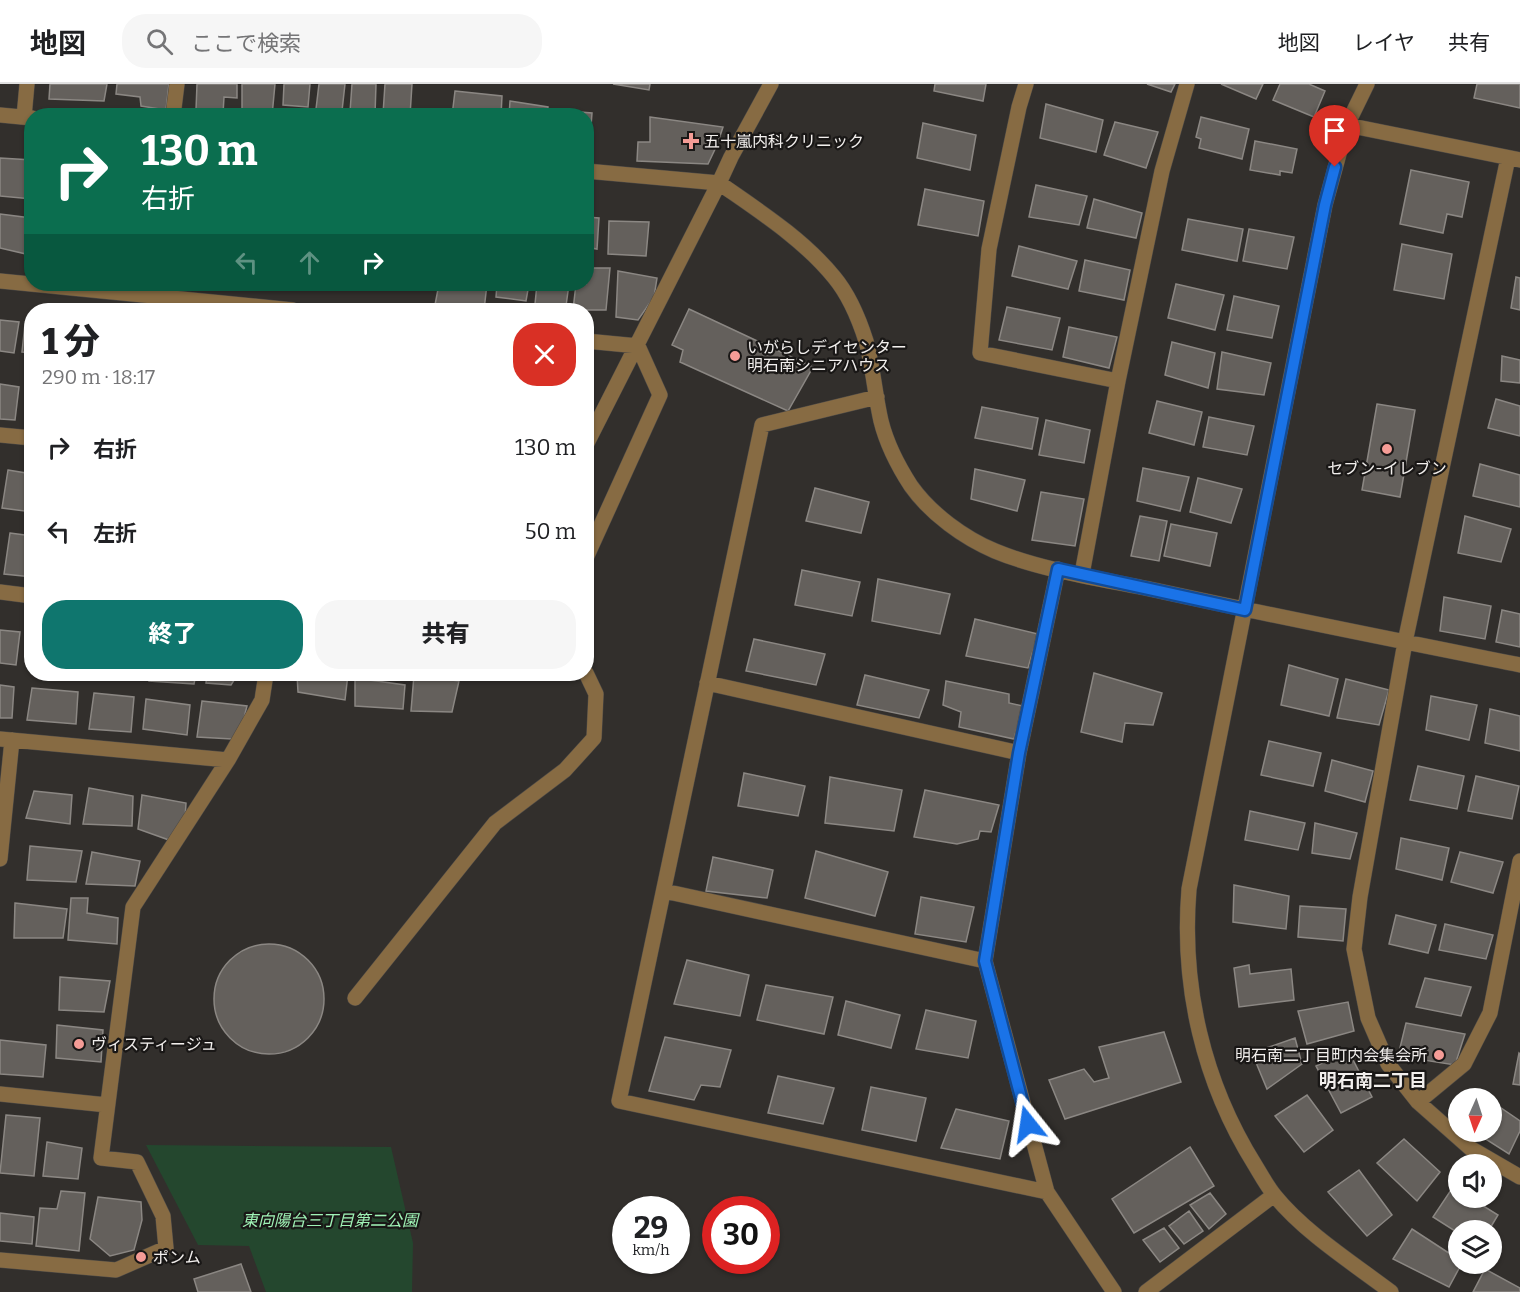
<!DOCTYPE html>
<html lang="ja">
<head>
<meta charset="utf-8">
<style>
  body { margin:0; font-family:Bitter,"Noto Sans JP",serif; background:#f6f6f6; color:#202124; height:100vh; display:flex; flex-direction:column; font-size:22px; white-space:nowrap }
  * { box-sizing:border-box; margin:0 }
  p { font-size:20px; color:#757577 }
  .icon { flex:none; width:33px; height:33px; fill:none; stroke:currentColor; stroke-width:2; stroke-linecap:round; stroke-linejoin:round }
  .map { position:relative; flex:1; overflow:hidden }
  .details { position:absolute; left:24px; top:219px; width:570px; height:378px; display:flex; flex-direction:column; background:#fff; border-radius:24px; box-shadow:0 2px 4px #0004 }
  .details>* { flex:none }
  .top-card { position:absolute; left:24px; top:24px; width:570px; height:183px; border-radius:24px; box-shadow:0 2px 4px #0004; background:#0b6e4f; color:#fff; overflow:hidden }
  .needle { width:39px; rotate:183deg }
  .tools { position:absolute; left:1448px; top:1004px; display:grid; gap:12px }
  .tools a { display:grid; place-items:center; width:54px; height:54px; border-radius:50%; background:#fff; box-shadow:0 2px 4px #0004; font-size:30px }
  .speed { position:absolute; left:612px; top:1112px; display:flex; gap:12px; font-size:30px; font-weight:700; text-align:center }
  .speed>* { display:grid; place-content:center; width:78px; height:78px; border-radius:50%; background:#fff; box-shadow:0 2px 4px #0004; line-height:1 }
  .speed small { font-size:15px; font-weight:400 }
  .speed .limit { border:9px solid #d22; background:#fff; color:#111 }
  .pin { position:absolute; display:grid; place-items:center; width:51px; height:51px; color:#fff; margin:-62px -26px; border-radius:50% 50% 50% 0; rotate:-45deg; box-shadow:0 0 6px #0007 }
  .pin .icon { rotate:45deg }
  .me { position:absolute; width:66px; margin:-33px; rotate:345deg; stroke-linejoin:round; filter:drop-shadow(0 0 4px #0008) }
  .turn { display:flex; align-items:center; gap:21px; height:126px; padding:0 18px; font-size:27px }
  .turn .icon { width:78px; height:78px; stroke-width:2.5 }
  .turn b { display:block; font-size:42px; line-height:51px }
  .lanes { display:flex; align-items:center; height:57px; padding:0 18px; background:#0003; justify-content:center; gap:30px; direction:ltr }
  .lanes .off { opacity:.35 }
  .round { display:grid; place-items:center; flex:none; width:63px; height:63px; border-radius:24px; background:#f6f6f6 }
  .headline { display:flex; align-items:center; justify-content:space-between; height:102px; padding:0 18px }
  h1 { font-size:36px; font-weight:800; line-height:45px }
  .action { display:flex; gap:12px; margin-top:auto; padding:12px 18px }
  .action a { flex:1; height:69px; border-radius:24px; background:#0f766e; color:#fff; font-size:24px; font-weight:800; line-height:69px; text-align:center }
  .action a+a { background:#f6f6f6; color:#202124 }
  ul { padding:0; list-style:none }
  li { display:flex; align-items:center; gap:18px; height:84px; padding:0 18px }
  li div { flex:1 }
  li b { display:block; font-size:22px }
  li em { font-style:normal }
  header { display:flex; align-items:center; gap:36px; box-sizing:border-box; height:84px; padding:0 30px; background:#fff; border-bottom:2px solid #e0e0e0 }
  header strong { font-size:28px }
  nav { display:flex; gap:33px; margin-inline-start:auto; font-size:21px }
  .search { width:420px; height:54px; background:#f6f6f6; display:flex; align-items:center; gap:15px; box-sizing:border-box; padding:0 21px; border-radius:24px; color:#757577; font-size:22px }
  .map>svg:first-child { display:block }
  .green { fill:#24472e }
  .building { fill:#64605c; stroke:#8b8783; stroke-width:1.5 }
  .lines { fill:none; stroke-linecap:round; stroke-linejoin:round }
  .minor-casing { stroke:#4d4a47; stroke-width:16 }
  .minor { stroke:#876b43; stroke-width:15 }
  .route-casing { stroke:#114b97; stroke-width:15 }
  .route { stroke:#1a73e8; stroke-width:10 }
  .poi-dot { fill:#f59c96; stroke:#191716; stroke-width:2 }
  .labels { text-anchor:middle; stroke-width:4.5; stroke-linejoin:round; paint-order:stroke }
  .poi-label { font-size:16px; fill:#f2efed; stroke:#191716; text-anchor:start }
  .park-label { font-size:16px; font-style:italic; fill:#9ff3b6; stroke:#191716 }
  .neighbourhood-label { font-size:18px; font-weight:bold; fill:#f2efed; stroke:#191716 }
</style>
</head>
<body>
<header>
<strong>地図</strong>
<div class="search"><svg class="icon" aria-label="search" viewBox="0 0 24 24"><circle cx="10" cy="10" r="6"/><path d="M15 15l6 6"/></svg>ここで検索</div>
<nav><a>地図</a><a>レイヤ</a><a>共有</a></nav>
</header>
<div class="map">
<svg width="1520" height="1208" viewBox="0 0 1520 1208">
  <rect width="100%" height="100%" fill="#322f2c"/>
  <path class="green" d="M146 1061 391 1063 413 1159 412 1208H266L249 1162 198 1161Z"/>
  <path class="building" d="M50 0H107L104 17 49 15Z
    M117 0H169L166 26 141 22 140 13 116 10Z
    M197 0H237V14L224 13 223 30 196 26Z
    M242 0H275L272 32 242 31Z
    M284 0H310L308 23 283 21Z
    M319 0H345L342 27 316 25Z
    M352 0H376L375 31 350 28Z
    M385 0H412L410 32 383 30Z
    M613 0H650L649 6Z
    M935 0H986L983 17 934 7Z
    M1147 0H1175L1171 8Z
    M1221 0H1263L1256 15Z
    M1280 0H1309L1325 7 1314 33 1273 16Z
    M1477 0H1520V24L1474 14Z
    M455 7 502 12 501 32H452Z
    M510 17 548 23 547 32H509Z
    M1046 20 1103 36 1096 68 1040 54Z
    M554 26 592 29 589 68H586V32H554Z
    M650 33 723 43 717 61 708 80 637 77 638 58H650Z
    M1201 33 1249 45 1242 75 1199 64 1201 55 1196 53Z
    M1115 38 1158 48 1146 84 1104 71Z
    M923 39 976 51 970 86 917 74Z
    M1255 57 1297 65 1292 89 1280 87V91L1250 86Z
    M0 74 32 76V115L0 112Z
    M1411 86 1469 98 1462 133 1447 130 1443 149 1400 140Z
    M1036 101 1087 112 1079 141 1029 133Z
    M925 105 984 117 978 152 918 141Z
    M1094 115 1142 129 1136 154 1087 144Z
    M0 130 31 134 26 170 0 164Z
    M586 133 599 134 597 165 586 163Z
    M1188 135 1243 145 1237 177 1182 166Z
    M609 137 649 138 646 172 608 170Z
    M1249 145 1294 153 1287 185 1243 177Z
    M1402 160 1452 170 1444 215 1394 206Z
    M1019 162 1077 177 1068 205 1012 192Z
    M1085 176 1130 186 1124 216 1079 207Z
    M586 184H610L606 226H573L576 200H586Z
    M618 187 657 194 654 213 638 236 616 233Z
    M1516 193 1520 194V226L1511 224Z
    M323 200H384L383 206Z
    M439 200H487L484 226H434Z
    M497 200H529L526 217 496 213Z
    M537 200H569L566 222 535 220Z
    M1176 200 1224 211 1215 246 1168 234Z
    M1234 212 1279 222 1272 254 1227 246Z
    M1007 223 1060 234 1052 266 999 256Z
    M689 225 813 283 788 327 680 278 683 266 672 261Z
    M0 236 19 238 14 269 0 267Z
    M25 240 32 241V269L22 268Z
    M1069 243 1117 253 1109 284 1063 273Z
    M1172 258 1215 269 1208 304 1165 291Z
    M1222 268 1271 279 1264 311 1217 305Z
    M1502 272 1520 276V299L1501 297Z
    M30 285H32V325H26Z
    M0 300 19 303 15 336 0 335Z
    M1496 315 1520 322V352L1488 344Z
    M1157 317 1202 328 1194 361 1149 349Z
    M1377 320 1415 326 1400 413 1362 406Z
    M982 323 1038 334 1032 365 975 354Z
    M1209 333 1254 342 1247 371 1203 363Z
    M1046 336 1090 346 1084 379 1039 371Z
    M1480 380 1520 391V423L1473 412Z
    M1143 384 1189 393 1180 427 1137 417Z
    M975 385 1025 396 1017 427 971 415Z
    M8 386 32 390V428L2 424Z
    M1198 394 1242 405 1231 439 1190 428Z
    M815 404 869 418 861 449 806 437Z
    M1041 408 1084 415 1075 462 1032 456Z
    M1140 432 1167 437 1159 477 1131 472Z
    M1465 432 1511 445 1501 478 1458 469Z
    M1171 440 1217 449 1210 482 1164 472Z
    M10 449 32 452V493L4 490Z
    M802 486 860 498 852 532 795 521Z
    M878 495 950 510 940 550 872 537Z
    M1444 513 1491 522 1485 555 1440 547Z
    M1502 526 1520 530V563L1496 558Z
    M975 535 1038 550 1028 584 966 572Z
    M27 544H32V581L26 580Z
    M0 546 20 548 16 581 0 579Z
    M754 555 825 570 816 601 746 587Z
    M1289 581 1338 595 1329 632 1281 621Z
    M1094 589 1162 609 1153 641 1125 639 1122 658 1081 648Z
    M150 590H196L194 600 149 597Z
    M207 590H238L231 601 206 599Z
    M297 590H348L345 616 298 608Z
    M414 591 459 597 452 628 411 627Z
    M865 591 929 606 919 634 857 621Z
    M355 594 405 601 403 625 355 622Z
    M1346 595 1389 606 1379 641 1337 634Z
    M946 597 1009 610V619L1023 622 1014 655 959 643 961 628 943 621Z
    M0 601 14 603 12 634H0Z
    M32 604 78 608 76 640 27 636Z
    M94 609 134 613 131 648 89 645Z
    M1431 612 1477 621 1469 656 1426 646Z
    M146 615 190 621 187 651 143 645Z
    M202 617 247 622 243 638 232 655 197 653Z
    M1490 625 1520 632V667L1485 659Z
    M1269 657 1321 669 1313 702 1261 691Z
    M1332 676 1373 687 1365 718 1325 707Z
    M1418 682 1464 692 1457 725 1410 716Z
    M744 689 805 702 798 732 738 722Z
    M1476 692 1519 702 1512 735 1468 727Z
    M830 693 902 706 894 747 825 739Z
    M89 704 133 712 132 742 83 740Z
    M925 706 999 721 991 748 980 747 978 755 957 760 914 753Z
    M34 707 72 711 70 740 26 734Z
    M142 711 186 719 185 735 169 756 138 745Z
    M1250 727 1305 739 1298 766 1245 756Z
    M1315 739 1357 749 1350 775 1312 769Z
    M1401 754 1449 764 1442 796 1396 785Z
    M30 762 82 767 76 798 27 796Z
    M816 767 888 788 875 832 805 814Z
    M92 768 140 777 135 802 86 800Z
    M1460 768 1503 778 1493 809 1451 798Z
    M713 773 773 786 767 814 706 807Z
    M1234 801 1289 812 1286 845 1233 838Z
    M921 813 974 823 966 858 915 850Z
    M71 814H88L87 829 118 834 117 860 68 856Z
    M15 819 67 825 63 854H14Z
    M1300 822 1346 825 1343 857 1298 853Z
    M1396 831 1436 841 1428 869 1389 860Z
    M1445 840 1493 851 1486 875 1439 866Z
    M214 915a55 55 0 1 1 110 0a55 55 0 1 1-110 0Z
    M687 876 749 891 740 932 674 920Z
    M1249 881 1250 890 1291 885 1294 916 1239 923 1234 884Z
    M60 893 110 897 104 928 59 926Z
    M1425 894 1471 903 1461 932 1416 923Z
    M766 901 833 913 824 950 757 936Z
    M846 917 900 931 891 964 838 951Z
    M1348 918 1354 947 1307 960 1298 927Z
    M926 926 976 937 968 974 916 965Z
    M1406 939 1465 950 1455 981 1398 972Z
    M57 941 103 946 101 978 56 974Z
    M1164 948 1181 998 1065 1035 1049 996 1084 985 1094 998 1109 994 1099 963Z
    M665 953 731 966 720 1003 701 1001 694 1016 649 1007Z
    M1295 954 1302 980 1267 1005 1252 969Z
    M0 956 46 961 43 993 0 990Z
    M1348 966 1372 1013 1341 1029 1316 982Z
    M1519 969 1520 970V1001L1513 1000Z
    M778 992 834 1004 823 1040 768 1029Z
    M871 1003 926 1014 916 1057 862 1046Z
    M1307 1011 1333 1046 1304 1068 1275 1032Z
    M1491 1017 1520 1037V1047L1509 1070 1473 1047H1491Z
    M956 1025 1009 1037 1000 1075 941 1064Z
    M6 1031 40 1034 34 1092 0 1089Z
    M1404 1055 1440 1088 1417 1117 1377 1079Z
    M47 1058 82 1064 78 1095 43 1092Z
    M1190 1063 1214 1102 1134 1149 1112 1115Z
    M1359 1086 1392 1131 1367 1152 1328 1108Z
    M1453 1103 1458 1107V1113H1469L1498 1131 1489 1146H1458V1149L1433 1133Z
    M61 1107 85 1109 79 1167 36 1162 40 1124 57 1125Z
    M1210 1109 1226 1130 1209 1145 1190 1121Z
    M98 1113 141 1118 142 1136 134 1166 110 1172 90 1155Z
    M1189 1127 1203 1147 1184 1160 1169 1142Z
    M0 1129 34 1133 32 1160 0 1157Z
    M1164 1144 1179 1164 1160 1178 1143 1156Z
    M1412 1145 1458 1175V1179H1462L1449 1203 1393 1175Z
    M241 1180 251 1208H198L194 1195Z
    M1485 1185 1520 1204V1208H1473Z"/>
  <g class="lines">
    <g class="minor-casing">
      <path id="minor" d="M1026 0 1019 23 989 165 980 269 1118 297
        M1367 0 1347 41 1325 121 1189 805C1181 902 1203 998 1255 1081 1261 1091 1267 1102 1275 1112 1304 1148 1354 1180 1391 1208
        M0 31 32 34
        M173 32 177 0
        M24 33 27 0
        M1347 41 1520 76
        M1508 74 1405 558 1360 813 1354 865 1368 934 1388 980 1418 1018 1470 1064 1520 1093
        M586 87 719 99 731 73 771 0
        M0 197 293 226
        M156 226 159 200
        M586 257 638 262 660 311 586 474
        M877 313 762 341 619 1017 1047 1108
        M0 351 32 354
        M586 361 719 99C759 127 803 155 834 193 849 211 859 235 866 257 873 283 875 311 881 337 887 361 898 382 911 402 931 430 964 454 995 467 1043 487 1108 496 1159 507 1279 533 1400 557 1520 581
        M1058 485 1019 669 985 877 1047 1108 1114 1208
        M1082 490 1118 297 1162 87 1187 0
        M0 508 32 512
        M707 599 1019 669
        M0 655 228 676
        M0 775 12 656
        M664 807 985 877
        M355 914 495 739 565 686 594 654 596 610 586 589
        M0 1010 107 1021
        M1418 1018 1464 980 1490 929 1520 777
        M0 1176 116 1186 166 1164 163 1132 137 1078 101 1074 133 823 228 676 262 616 266 590
        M1146 1208 1274 1111"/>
    </g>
    <use href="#minor" class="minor"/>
  </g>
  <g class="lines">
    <g class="route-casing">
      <path id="route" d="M1028 1040 985 877 1019 669 1058 485 1245 526 1325 121 1335 83"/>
    </g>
    <use href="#route" class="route"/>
  </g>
  <g class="poi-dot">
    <path d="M688 48h6v6h6v6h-6v6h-6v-6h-6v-6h6z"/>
    <circle cx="735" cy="272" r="6"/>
    <circle cx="1387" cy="365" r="6"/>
    <circle cx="79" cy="960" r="6"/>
    <circle cx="1439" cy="971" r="6"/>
    <circle cx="141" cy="1173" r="6"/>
  </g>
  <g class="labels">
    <g class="poi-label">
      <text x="704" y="63">五十嵐内科クリニック</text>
      <text x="747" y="269">いがらしデイセンター<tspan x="747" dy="18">明石南シニアハウス</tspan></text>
      <text x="1387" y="390" text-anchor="middle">セブン-イレブン</text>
      <text x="91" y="966">ヴィスティージュ</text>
      <text x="1427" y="977" text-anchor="end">明石南二丁目町内会集会所</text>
      <text x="153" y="1179">ポンム</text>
    </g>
    <g class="park-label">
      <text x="330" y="1142">東向陽台三丁目第二公園</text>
    </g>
    <g class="neighbourhood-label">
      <text x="1373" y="1003">明石南二丁目</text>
    </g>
  </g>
</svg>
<div class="tools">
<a><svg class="needle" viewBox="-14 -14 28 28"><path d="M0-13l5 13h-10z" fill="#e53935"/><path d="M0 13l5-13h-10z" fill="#757577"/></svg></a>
<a><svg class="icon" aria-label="sound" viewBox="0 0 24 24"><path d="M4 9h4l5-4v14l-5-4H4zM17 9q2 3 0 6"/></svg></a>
<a><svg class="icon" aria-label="layers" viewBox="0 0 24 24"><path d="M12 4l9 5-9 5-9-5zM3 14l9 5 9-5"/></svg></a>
</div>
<div class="speed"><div>29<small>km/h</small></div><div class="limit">30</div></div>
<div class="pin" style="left:1335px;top:83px;background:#d93025"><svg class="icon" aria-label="arrive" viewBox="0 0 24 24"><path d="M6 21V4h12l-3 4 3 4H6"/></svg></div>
<svg class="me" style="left:1028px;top:1040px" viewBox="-20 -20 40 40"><path d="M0-17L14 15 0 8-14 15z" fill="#1a73e8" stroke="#fff" stroke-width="4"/></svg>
<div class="top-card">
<div class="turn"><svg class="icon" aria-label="right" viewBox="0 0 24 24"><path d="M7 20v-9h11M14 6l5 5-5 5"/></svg><div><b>130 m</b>右折</div></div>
<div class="lanes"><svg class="icon off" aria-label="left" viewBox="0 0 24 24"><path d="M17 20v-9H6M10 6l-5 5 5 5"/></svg><svg class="icon off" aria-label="ahead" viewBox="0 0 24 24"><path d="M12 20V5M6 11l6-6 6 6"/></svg><svg class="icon" aria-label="right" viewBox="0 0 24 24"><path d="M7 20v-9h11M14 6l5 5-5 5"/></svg></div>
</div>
<section class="details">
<div class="headline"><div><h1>1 分</h1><p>290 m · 18:17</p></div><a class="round" style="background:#d93025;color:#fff"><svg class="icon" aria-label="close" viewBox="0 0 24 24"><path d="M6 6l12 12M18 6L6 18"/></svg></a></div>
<ul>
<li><svg class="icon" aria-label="right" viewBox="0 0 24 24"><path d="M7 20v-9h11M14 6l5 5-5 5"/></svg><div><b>右折</b></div><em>130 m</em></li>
<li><svg class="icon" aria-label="left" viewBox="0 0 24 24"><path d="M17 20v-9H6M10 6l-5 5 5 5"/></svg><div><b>左折</b></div><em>50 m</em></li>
</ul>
<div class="action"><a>終了</a><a>共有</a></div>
</section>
</div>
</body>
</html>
